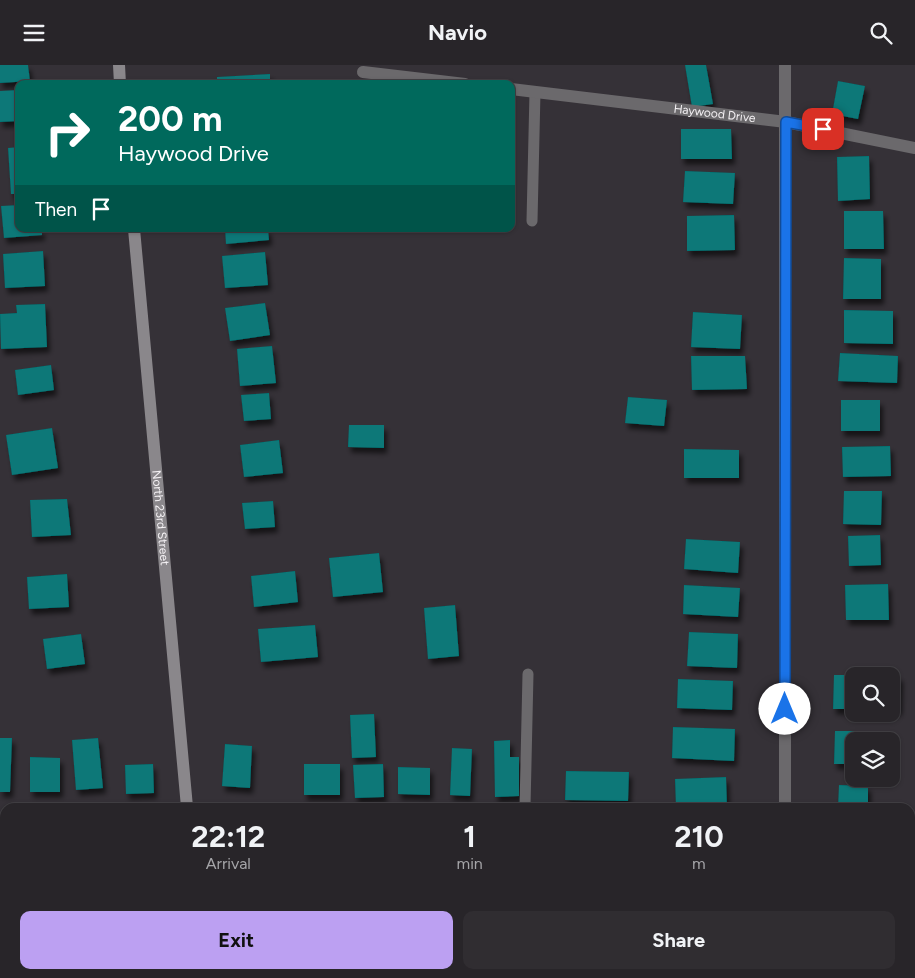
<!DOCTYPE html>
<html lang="en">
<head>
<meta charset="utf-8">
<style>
  body { margin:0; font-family:Figtree,sans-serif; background:#302d31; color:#f1f3f6; height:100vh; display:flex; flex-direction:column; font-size:19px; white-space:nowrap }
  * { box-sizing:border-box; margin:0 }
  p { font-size:16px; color:#a5a5a8 }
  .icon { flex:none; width:28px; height:28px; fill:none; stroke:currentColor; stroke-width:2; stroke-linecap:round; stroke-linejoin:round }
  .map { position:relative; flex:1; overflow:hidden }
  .drawer { position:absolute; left:0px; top:738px; width:915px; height:176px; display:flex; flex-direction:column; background:#282529; border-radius:15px 15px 0 0; box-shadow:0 1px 4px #0004,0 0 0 1px #444246 }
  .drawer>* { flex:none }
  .banner { position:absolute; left:15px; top:15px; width:500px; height:152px; border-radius:10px; box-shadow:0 1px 4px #0004,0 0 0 1px #444246; background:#00695c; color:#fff; overflow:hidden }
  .tools { position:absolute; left:845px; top:602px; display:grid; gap:10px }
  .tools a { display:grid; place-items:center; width:55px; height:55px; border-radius:10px; background:#282529; box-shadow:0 1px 4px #0004,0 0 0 1px #444246; font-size:25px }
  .pin { position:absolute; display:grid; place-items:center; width:42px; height:42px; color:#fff; margin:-21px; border-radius:10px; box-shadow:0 2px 8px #0006 }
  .me { position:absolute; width:55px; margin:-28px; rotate:0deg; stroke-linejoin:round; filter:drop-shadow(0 0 4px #0008) }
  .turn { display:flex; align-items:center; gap:18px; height:105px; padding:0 20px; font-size:22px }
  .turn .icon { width:65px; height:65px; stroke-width:2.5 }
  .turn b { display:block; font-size:35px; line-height:42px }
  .then { display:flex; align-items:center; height:48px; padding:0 20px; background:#0003; gap:10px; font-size:19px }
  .eta { display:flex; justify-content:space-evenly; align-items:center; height:85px; text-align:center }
  .eta b { font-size:30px; font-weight:700; line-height:35px }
  .primary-button { display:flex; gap:10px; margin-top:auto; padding:10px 20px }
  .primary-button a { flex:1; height:58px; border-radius:10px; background:#bca0f2; color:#111; font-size:20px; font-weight:700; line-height:58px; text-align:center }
  .primary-button a+a { background:#302d31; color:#f1f3f6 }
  header { display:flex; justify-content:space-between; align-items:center; height:65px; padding:0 20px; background:#282529; font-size:22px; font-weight:700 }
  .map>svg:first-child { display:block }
  .building { fill:#077878; filter:url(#shadow) }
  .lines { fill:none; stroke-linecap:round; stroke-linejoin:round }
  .service { stroke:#6b696c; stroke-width:11 }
  .minor { stroke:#6b696c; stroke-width:12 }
  .tertiary { stroke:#6b696c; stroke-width:12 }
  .secondary { stroke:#8a878b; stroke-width:12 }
  .route-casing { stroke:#114b97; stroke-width:12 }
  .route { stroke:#1a73e8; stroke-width:9 }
  .labels { text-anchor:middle; stroke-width:5; stroke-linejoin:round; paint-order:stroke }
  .street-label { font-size:12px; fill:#f4f1f4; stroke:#353137 }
</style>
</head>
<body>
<header><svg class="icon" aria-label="menu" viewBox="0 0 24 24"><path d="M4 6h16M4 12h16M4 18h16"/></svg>Navio<svg class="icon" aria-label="search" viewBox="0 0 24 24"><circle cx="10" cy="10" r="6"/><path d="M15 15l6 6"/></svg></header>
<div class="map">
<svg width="915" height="913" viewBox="0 0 915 913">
  <defs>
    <filter id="shadow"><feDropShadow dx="3" dy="5.5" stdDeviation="2.5" flood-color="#0009"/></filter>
  </defs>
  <rect width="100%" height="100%" fill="#353137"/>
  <path class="building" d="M0 0H28L30 16 0 18Z
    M685 0H706L713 39 692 42Z
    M270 9V19H217V12Z
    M838 16 865 21 858 54 832 49Z
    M19 25V56L0 57V26Z
    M681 64H731L732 94H681Z
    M19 82V129H11L8 83Z
    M869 91 870 134 838 136 837 92Z
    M685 106 735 108 733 139 683 137Z
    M19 140V164H42V170L4 173 1 141Z
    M844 146H883L884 184H844Z
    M734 150 735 185 687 186V151Z
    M225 164H268L269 175 226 179Z
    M43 186 45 221 5 223 3 189Z
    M265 187 268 220 225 223 222 191Z
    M844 193 881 194V234H843Z
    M265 238 270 270 230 276 225 243Z
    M45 239 47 282 1 284 0 249 17 248 16 240Z
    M844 245 893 246V279L844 278Z
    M693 247 742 250 740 284 691 282Z
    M272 281 276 318 240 321 237 284Z
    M840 288 898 291 897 318 838 316Z
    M691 291H745L747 324 692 325Z
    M51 300 54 325 18 330 15 305Z
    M269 328 271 354 244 356 241 330Z
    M628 332 667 335 664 361 625 358Z
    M841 335H880V366H841Z
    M349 360H384V383L348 382Z
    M52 363 58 403 12 410 6 370Z
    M279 375 283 408 244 412 240 380Z
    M890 381 891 411 843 412 842 382Z
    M684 384 739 385V413H684Z
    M844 426H882L881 460 843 459Z
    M67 434 71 470 32 472 30 435Z
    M273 436 275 462 245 464 242 438Z
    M880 470 881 500 849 501 848 471Z
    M686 474 740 477 738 508 684 504Z
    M379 488 383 527 333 532 329 493Z
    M295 506 298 537 254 542 251 511Z
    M67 509 69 542 29 544 27 512Z
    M888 519 889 555H846L845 520Z
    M684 520 740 523 738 552 683 549Z
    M455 540 459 591 428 594 424 543Z
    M315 560 318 592 261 597 258 564Z
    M689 567 738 569 737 603 687 601Z
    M81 569 85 599 47 604 43 574Z
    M834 610H854V644H833Z
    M891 611H900L899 645H891Z
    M678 614 733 616 732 645 677 643Z
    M374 649 376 692 352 693 350 650Z
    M673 662 735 664 734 696 672 693Z
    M835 666H868V676H854V699H834Z
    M0 673H12L10 727H0Z
    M98 673 103 723 76 725 72 675Z
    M510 675V692H519V731L495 732 494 676Z
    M225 679 252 681 250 723 222 721Z
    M452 683 472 684 470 731 450 730Z
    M30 692 60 693V727H30Z
    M153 699 154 728 126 729 125 700Z
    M304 699H340V730H304Z
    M383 699 384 732 355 733 353 700Z
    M398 702 430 703V730L398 729Z
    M566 706 629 707 628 736 565 735Z
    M726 712 727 742H676L675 714Z
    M839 720 868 721V742H838Z
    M0 844H5V888H0Z
    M676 909H733V913H676Z"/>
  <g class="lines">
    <path class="service" d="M532 156 535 27
      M525 742 528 609"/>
    <g class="minor">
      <path d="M363 7 465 19"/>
      <path id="s1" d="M511 24 786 57 915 83"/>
      <path d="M785 742V0"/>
      <path d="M785 909V913"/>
    </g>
    <path class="tertiary" d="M0 784H5
      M910 788H915"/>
    <g class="secondary">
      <path d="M119 0 120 19"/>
      <path id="s2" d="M134 164 187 742"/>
      <path d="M193 909V913"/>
    </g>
  </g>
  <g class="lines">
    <g class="route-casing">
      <path id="route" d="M785 644 786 57 823 64"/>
    </g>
    <use href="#route" class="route"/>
  </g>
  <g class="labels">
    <g class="street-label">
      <text dy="4" stroke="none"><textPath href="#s1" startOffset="205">Haywood Drive</textPath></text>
      <text dy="4" stroke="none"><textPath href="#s2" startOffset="290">North 23rd Street</textPath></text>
    </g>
  </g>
</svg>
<div class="tools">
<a><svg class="icon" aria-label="search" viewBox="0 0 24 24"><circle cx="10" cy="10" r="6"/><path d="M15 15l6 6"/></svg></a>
<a><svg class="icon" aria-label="layers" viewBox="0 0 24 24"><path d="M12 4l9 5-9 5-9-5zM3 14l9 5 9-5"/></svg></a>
</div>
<div class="pin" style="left:823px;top:64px;background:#d93025"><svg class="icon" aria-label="arrive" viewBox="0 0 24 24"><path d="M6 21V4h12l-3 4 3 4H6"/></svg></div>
<svg class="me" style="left:785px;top:644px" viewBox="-20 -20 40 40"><circle r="19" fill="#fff"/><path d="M0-13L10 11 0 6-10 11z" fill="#1a73e8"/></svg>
<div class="banner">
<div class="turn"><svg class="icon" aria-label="right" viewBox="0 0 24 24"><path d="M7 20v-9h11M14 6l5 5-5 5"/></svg><div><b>200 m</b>Haywood Drive</div></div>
<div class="then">Then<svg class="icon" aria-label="arrive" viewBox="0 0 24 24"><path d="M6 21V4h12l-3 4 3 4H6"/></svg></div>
</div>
<section class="drawer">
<div class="eta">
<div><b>22:12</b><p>Arrival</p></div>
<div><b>1</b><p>min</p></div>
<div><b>210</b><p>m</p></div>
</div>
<div class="primary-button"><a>Exit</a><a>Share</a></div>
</section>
</div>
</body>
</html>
